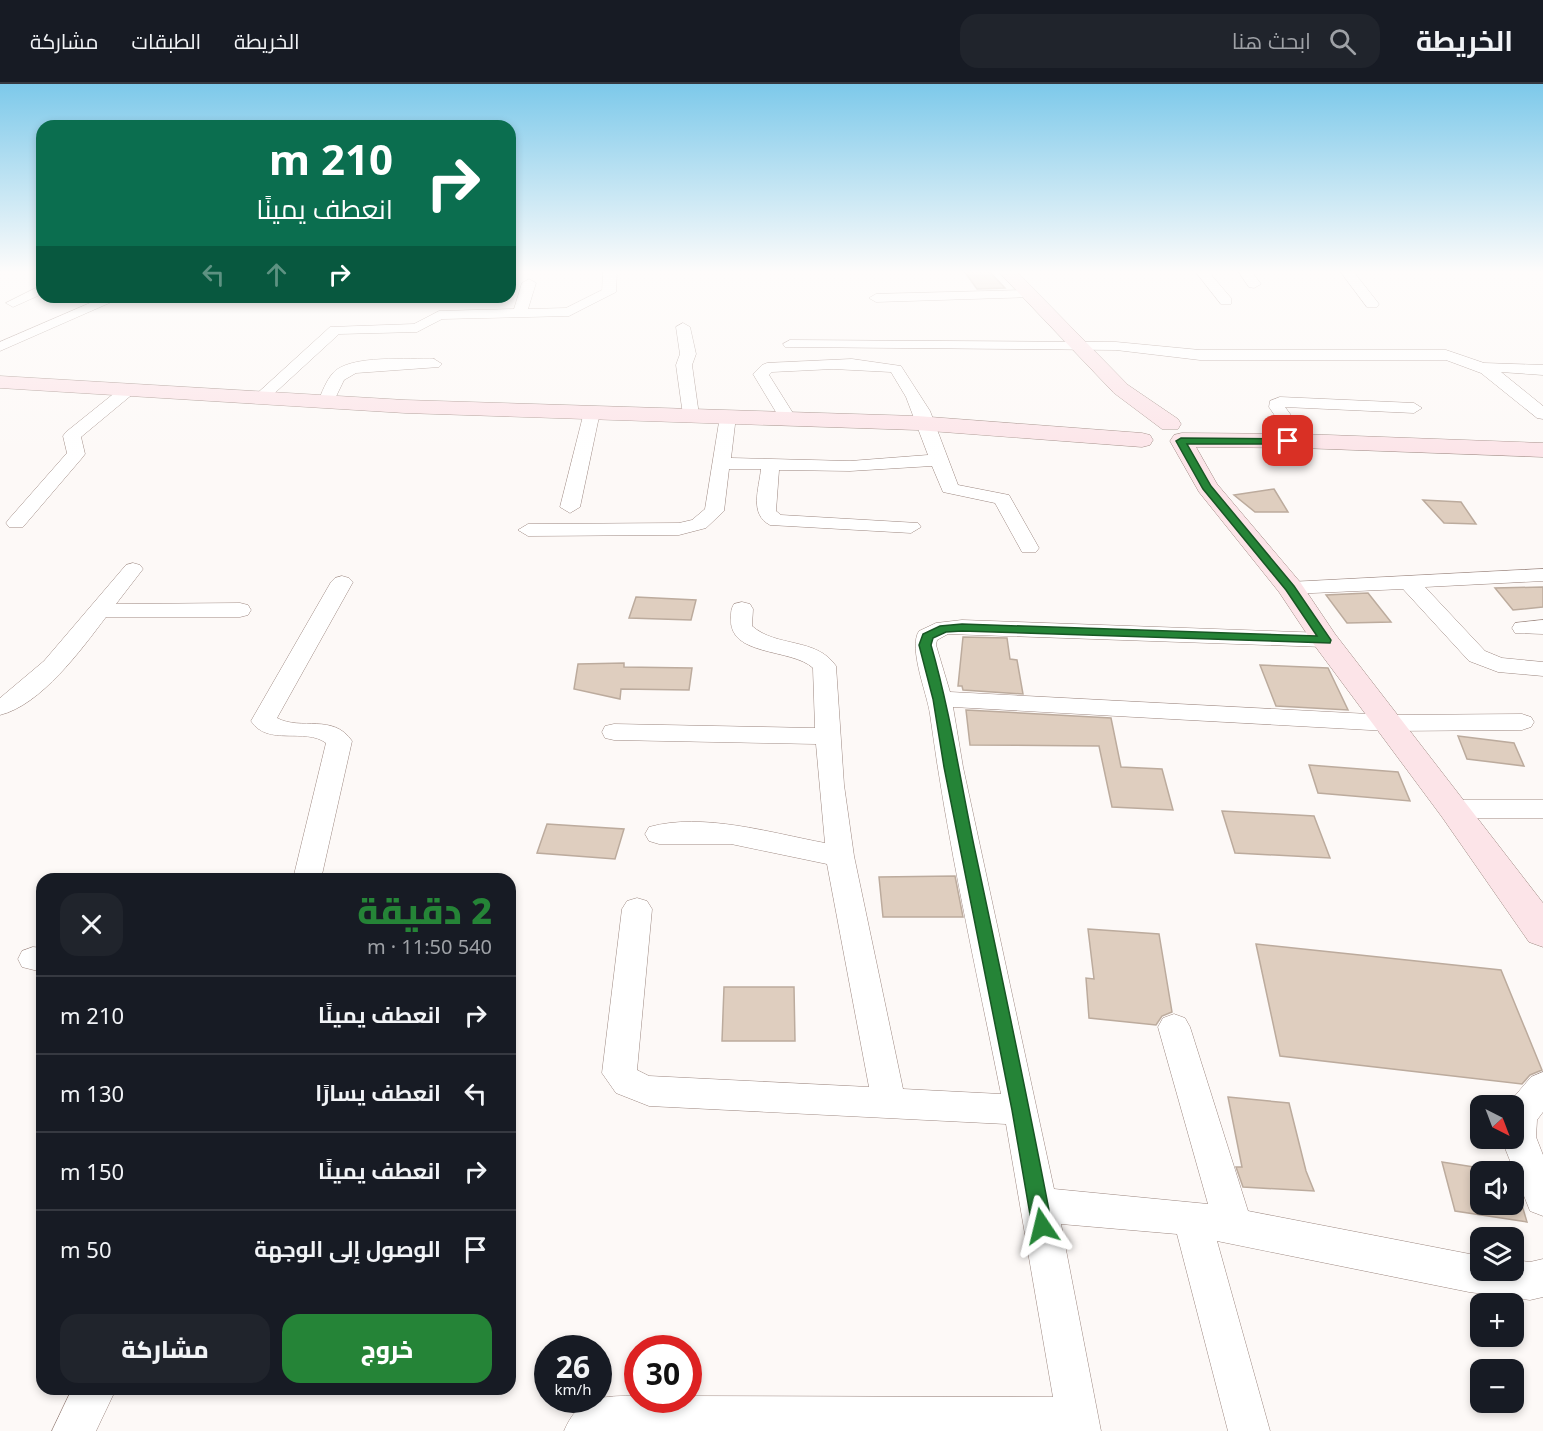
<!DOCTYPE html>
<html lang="ar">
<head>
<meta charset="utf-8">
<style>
  body { margin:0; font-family:"Noto Sans",Cairo,sans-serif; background:#20242c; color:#f1f3f6; direction:rtl; height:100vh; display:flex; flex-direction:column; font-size:22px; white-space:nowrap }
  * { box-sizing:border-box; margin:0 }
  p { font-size:20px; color:#9ea1a6 }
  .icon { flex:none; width:33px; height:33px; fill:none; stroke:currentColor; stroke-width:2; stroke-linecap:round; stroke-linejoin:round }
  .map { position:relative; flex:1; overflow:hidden; direction:ltr }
  .panel { position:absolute; left:36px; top:789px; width:480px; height:522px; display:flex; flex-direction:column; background:#171b24; border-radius:18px; box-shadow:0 3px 9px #0003; direction:rtl }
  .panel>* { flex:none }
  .guide { position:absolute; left:36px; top:36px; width:480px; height:183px; border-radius:18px; box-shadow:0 3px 9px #0003; direction:rtl; background:#0b6e4f; color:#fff; overflow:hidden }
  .needle { width:39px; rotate:138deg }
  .fabs { position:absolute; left:1470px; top:1011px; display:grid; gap:12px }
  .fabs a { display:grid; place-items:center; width:54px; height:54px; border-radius:12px; background:#171b24; box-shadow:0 3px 9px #0003; font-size:30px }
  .speed { position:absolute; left:534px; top:1251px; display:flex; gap:12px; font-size:30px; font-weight:700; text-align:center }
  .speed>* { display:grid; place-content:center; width:78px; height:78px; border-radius:50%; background:#171b24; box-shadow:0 3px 9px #0003; line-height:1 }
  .speed small { font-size:15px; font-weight:400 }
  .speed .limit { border:9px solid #d22; background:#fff; color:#111 }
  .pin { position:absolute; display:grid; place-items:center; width:51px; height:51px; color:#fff; margin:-26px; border-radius:12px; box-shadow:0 3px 9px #0006 }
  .me { position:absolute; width:66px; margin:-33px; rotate:350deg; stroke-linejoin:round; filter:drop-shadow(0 0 4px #0008) }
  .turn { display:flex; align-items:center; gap:21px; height:126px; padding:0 24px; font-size:27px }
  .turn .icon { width:78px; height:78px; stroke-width:2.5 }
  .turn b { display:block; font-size:42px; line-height:51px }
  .lanes { display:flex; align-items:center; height:57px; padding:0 24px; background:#0003; justify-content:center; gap:30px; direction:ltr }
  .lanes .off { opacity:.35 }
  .round { display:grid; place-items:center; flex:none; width:63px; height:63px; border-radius:18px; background:#20242c }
  .overview { display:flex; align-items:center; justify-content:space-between; height:102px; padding:0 24px }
  h1 { font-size:36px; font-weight:800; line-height:45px; color:#258437 }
  .cta { display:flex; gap:12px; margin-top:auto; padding:12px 24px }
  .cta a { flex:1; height:69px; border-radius:18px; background:#258437; color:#fff; font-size:24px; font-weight:800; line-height:69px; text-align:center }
  .cta a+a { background:#20242c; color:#f1f3f6 }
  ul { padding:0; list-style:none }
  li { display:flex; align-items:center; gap:18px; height:78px; padding:0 24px; border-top:2px solid #363941 }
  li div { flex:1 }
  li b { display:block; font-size:22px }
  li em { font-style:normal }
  header { display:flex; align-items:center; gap:36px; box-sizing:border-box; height:84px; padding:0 30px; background:#171b24; border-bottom:2px solid #363941 }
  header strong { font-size:28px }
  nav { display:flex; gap:33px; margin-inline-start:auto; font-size:21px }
  .search { width:420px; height:54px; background:#20242c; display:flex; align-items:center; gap:15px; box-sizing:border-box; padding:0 21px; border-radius:18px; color:#9ea1a6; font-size:22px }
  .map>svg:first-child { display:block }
  .building { fill:#dfcebf; stroke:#bcab9d; stroke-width:1.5 }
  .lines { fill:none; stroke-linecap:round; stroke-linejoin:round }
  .street-casing { stroke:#9d8881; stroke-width:1 }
  .secondary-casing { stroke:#9d8881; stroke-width:1 }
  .street { fill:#fff; fill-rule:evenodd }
  .secondary { fill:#fce4e8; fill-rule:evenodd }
  .route { fill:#258437; stroke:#185624; stroke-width:1.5 }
</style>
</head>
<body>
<header>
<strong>الخريطة</strong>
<div class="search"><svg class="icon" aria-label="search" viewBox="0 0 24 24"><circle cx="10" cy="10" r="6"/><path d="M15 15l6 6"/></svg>ابحث هنا</div>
<nav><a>الخريطة</a><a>الطبقات</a><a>مشاركة</a></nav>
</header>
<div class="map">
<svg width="1543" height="1347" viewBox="0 0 1543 1347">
  <rect width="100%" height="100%" fill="#fdf9f7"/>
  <path class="building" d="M964 187H989L1005 204 977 205Z
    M1274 405 1288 428H1255L1234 411Z
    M1423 416 1461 418 1476 440 1444 439Z
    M1543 503V523L1513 526 1495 504Z
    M1368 509 1391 538 1347 539 1326 511Z
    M636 513 696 516 691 536 629 534Z
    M963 553 1007 554 1010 575 1017 576 1023 610 963 606 962 602H958Z
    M624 579V583L692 584 689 606 621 605 620 615 574 605 578 580Z
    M1260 581 1328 584 1348 626 1276 622Z
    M966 626 1111 634 1121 683 1162 685 1173 726 1112 723 1099 662 970 661Z
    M1458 652 1514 659 1524 682 1467 675Z
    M1309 681 1398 688 1410 717 1318 709Z
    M1222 727 1314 732 1330 774 1235 769Z
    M547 740 624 745 615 775 537 769Z
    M955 792 963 833H883L879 793Z
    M1088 845 1159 850 1172 928 1162 932 1156 941 1089 934 1086 894 1094 895Z
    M1256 860 1501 886 1542 986 1530 991 1522 1000 1280 972Z
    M724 903H794L795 957H722Z
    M1228 1013 1289 1019 1306 1087 1314 1107 1243 1103 1236 1083H1242Z
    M1442 1078 1506 1088H1480V1120H1514V1094L1527 1138 1455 1127Z"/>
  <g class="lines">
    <g class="street-casing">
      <path id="street" d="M603 187H617L616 208 569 232 442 235 417 248 339 250 266 317H254L252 314 330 243 414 240 439 227 514 225 522 199 529 195 536 199 528 225 566 224 602 206Z
        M1195 187H1208L1231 214V220H1221Z
        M1238 187H1251L1261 200 1254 204 1249 203Z
        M1340 187H1353L1379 220 1377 223H1367Z
        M42 201V210L13 223 6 219Z
        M1030 206 1037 210 1035 213 876 218 869 214 876 210Z
        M104 213H123L0 267V258Z
        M683 239 690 243 696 270 692 281 699 331 691 336 683 331 676 281 680 270 676 243Z
        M790 256 1116 258 1200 266H1446L1484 279 1543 281V291L1501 288 1543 322V335L1537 334 1481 289 1446 276H1200L1116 266 785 263 783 260Z
        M434 275 442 280 439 283 356 289 344 296 332 321H320L318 318C322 308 326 297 333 289 350 270 410 276 434 275Z
        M852 275 901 282 930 327 958 401 1009 411 1039 464 1036 468H1022L995 419 943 408 932 382 850 387 779 386 776 427 781 431 918 439 921 443 911 449 770 441C749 430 759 405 761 385H729L724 427 706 444 679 451 528 452 518 446 528 440 679 439 692 436 705 425 720 332 728 327 736 332 731 374 850 377 928 371 906 313 891 288 833 285 772 288 769 291 796 334 788 339 782 338 753 290 762 281 767 279Z
        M128 301 134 303 136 306 134 309 81 353 85 370 82 374 23 443H9L6 439 9 435 67 369 63 352 66 348 122 303Z
        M1280 313 1414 319 1422 324 1414 329 1285 323 1310 357 1301 362 1295 361 1269 323 1270 317Z
        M592 323 600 328 580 423 570 429 560 423 584 328Z
        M133 479 140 481 143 485 116 520 240 519 248 521 251 526 248 531 240 533H106C81 566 41 621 0 631V614L44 577 126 481Z
        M1543 485V497L1425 503 1485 567 1502 574 1543 578V592L1498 588 1469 577 1403 505 1290 510 1283 508 1279 504 1283 500 1290 498Z
        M342 492 349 494 353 498 277 634C301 647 333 629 352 657L321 795H293L326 659C305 643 268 663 251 637L331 498 335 494Z
        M742 518 750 520 753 525 752 542C777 564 816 553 836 582L844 701 854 772 903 1005 1001 1010C976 884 947 758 930 630 927 609 908 564 919 547L936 539 962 536 1325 549 1333 551 1336 556 1333 561 1325 563 948 550 937 556 936 561 950 608 1388 631 1522 630 1531 633 1534 638 1531 643 1522 646 1388 647 953 623 963 683 1054 1105 1208 1120 1158 943 1163 934 1174 930 1185 934 1190 943 1248 1127 1480 1172V1186H1514V1176L1530 1178 1543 1175V1213L1530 1216 1469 1208 1217 1157 1270 1347H1228L1177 1150 1061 1140 1101 1347H564C579 1311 603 1312 638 1312V1316H688V1312L1053 1313 1006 1040 649 1022 616 1009 602 989 622 825 627 817 637 814 647 817 652 825 637 986 649 992 869 1003 827 780 731 760H659L649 757 645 750 649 743C703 728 771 749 825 759L816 660 614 656 605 654 602 648 605 642 614 640 815 644 813 584C792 564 728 573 731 534 731 528 731 525 734 520Z
        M1543 536V550L1515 549 1512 544 1515 539Z
        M1454 716H1543V734H1454L1445 731 1441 725 1445 719Z
        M33 863 42 864V888L22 883 18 875 22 867Z
        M1543 988V1028L1537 1036 1536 1053 1543 1071V1132L1530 1127 1501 1054H1514V1022L1508 1020 1531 993Z
        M72 1305H116L96 1347H52Z"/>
    </g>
    <g class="secondary-casing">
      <path id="secondary" d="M998 187H1016L1128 301 1178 335 1181 340 1178 345H1162L1114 309Z
        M0 292 405 316 917 332 1142 349 1150 351 1153 356 1150 361 1142 363 917 346 405 329 0 304Z
        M1182 349 1301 350 1543 359V373L1301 364 1196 363 1217 400 1300 498 1335 550 1543 819V863L1529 858 1442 733 1315 562 1279 508 1199 408 1170 357 1174 351Z"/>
    </g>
    <use href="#street" class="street"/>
    <use href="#secondary" class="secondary"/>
  </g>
  <linearGradient id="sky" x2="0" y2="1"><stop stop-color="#7dc9ea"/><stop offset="0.5" stop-color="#fefcfb"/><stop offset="1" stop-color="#fefcfb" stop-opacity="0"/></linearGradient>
  <rect width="1543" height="376" fill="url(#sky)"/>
  <path class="route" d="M1181 354 1291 355 1293 357 1288 360H1187L1211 402 1294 502 1331 556 1330 559 962 547 946 548 933 554 931 561C950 627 960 695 974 762 1001 888 1028 1015 1052 1142L1049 1149 1042 1151 1035 1149 1032 1142 1012 1026 944 683 933 615 919 561 923 550 940 542 962 540 1317 552 1286 506 1203 405 1176 357Z"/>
</svg>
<div class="fabs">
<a><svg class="needle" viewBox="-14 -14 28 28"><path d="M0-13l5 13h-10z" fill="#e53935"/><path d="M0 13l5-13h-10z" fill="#9ea1a6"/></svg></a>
<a><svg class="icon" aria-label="sound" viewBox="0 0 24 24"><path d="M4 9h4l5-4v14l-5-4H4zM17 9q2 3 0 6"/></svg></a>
<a><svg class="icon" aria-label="layers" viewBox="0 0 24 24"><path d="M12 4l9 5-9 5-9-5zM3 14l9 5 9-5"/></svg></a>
<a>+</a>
<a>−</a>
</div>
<div class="speed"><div>26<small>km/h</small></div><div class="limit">30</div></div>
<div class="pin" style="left:1288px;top:357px;background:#d93025"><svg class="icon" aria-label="arrive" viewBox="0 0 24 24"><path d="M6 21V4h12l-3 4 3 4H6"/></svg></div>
<svg class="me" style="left:1042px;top:1142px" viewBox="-20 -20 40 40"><path d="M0-17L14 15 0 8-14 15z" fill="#258437" stroke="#fff" stroke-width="4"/></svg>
<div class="guide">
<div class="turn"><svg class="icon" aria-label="right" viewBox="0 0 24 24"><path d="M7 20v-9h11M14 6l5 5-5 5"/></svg><div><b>210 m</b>انعطف يمينًا</div></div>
<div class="lanes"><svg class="icon off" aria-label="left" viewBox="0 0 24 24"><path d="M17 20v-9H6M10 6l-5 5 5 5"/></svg><svg class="icon off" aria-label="ahead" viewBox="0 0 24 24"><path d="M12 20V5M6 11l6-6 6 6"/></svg><svg class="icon" aria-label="right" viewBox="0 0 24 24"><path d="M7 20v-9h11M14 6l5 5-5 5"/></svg></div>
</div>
<section class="panel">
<div class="overview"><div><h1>2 دقيقة</h1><p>540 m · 11:50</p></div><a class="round"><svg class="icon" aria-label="close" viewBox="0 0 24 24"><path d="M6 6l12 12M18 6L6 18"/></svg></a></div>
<ul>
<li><svg class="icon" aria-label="right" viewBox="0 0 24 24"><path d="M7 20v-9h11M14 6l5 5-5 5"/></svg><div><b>انعطف يمينًا</b></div><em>210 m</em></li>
<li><svg class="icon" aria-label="left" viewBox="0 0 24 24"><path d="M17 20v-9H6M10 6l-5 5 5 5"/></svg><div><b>انعطف يسارًا</b></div><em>130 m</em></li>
<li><svg class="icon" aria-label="right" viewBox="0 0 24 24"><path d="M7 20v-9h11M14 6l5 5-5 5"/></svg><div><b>انعطف يمينًا</b></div><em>150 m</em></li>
<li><svg class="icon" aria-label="arrive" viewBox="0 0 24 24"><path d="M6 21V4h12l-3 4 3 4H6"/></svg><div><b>الوصول إلى الوجهة</b></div><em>50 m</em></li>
</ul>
<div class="cta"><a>خروج</a><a>مشاركة</a></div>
</section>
</div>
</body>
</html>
